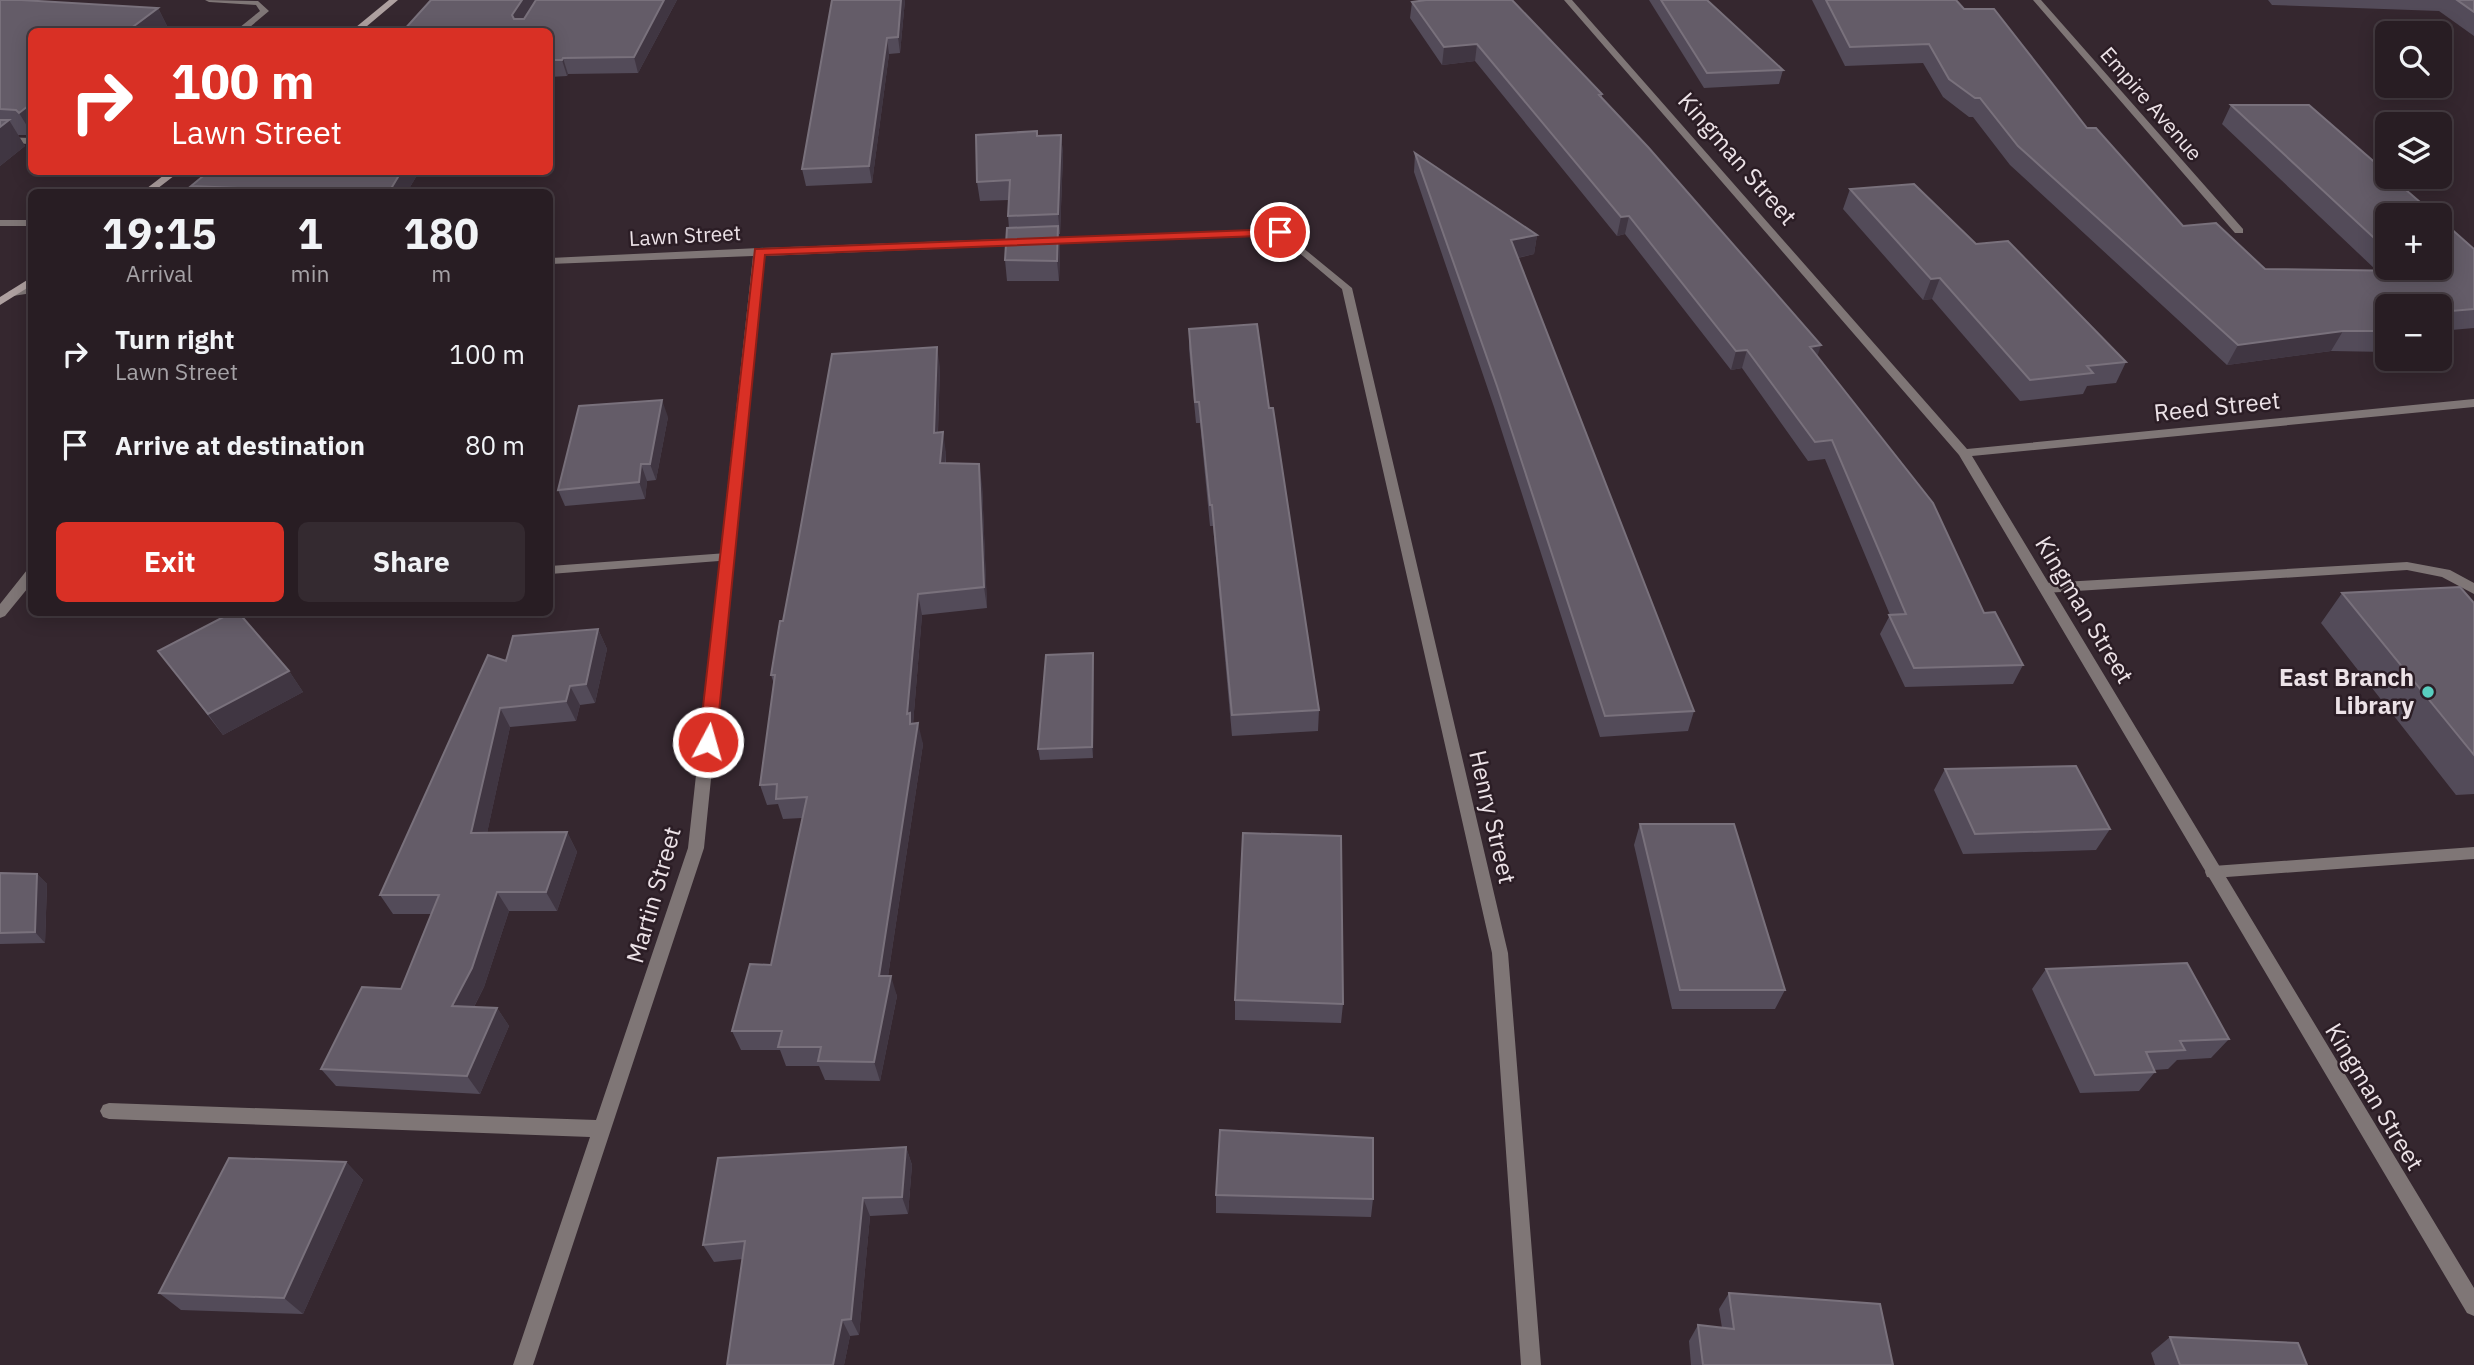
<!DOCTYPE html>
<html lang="en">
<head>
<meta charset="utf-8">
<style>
  body { margin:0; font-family:"IBM Plex Sans",sans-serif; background:#342a30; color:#f1f3f6; height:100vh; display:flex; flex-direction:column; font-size:26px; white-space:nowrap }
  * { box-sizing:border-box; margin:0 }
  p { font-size:23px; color:#a5a2a6 }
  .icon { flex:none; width:38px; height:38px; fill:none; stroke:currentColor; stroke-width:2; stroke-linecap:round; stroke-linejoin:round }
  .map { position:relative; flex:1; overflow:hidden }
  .details { position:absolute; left:28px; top:189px; width:525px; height:427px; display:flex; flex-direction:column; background:#281d23; border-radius:10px; box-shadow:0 4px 18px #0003,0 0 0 2px #443b41 }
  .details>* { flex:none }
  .banner { position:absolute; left:28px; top:28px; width:525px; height:147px; border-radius:10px; box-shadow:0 4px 18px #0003,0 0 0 2px #443b41; background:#d93025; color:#fff; overflow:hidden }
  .controls { position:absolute; left:2375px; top:21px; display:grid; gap:14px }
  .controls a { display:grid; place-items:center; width:77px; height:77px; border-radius:10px; background:#281d23; box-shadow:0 4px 18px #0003,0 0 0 2px #443b41; font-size:35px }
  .pin { position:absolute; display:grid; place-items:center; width:60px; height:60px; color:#fff; margin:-30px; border:4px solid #fff; border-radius:50%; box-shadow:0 2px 7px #0007 }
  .me { position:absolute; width:77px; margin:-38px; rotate:6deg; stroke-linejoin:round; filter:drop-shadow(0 0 5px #0008) }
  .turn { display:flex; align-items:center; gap:24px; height:147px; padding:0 28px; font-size:32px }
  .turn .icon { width:91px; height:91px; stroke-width:2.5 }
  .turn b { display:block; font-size:49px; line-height:60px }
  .eta { display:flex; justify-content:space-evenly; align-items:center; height:119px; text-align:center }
  .eta b { font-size:42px; font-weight:700; line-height:49px }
  .action { display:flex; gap:14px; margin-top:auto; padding:14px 28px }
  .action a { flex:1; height:80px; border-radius:10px; background:#d93025; color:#fff; font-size:28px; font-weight:700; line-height:80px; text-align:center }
  .action a+a { background:#342a30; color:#f1f3f6 }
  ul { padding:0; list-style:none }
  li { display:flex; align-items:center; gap:21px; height:91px; padding:0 28px }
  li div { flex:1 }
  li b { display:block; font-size:26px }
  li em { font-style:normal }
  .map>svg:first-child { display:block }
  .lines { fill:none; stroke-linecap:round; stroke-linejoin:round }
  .service { fill:#7f7676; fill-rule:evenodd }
  .minor { fill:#7f7676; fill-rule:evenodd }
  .secondary { fill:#aea0a0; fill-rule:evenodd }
  .wall { fill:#534b59 }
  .shaded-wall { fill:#403642 }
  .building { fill:#645c68; stroke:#79717c; stroke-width:2 }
  .route { fill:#d93025; stroke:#8d1f18; stroke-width:2 }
  .poi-dot { fill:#58cebf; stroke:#2b1d25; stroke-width:2.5 }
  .labels { text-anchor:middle; stroke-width:5; stroke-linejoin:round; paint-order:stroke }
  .far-street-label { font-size:21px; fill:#ece2e7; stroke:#2b1d25 }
  .street-label { font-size:24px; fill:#ece2e7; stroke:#2b1d25 }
  .poi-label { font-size:24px; font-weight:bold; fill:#ece2e7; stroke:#2b1d25; text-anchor:end }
</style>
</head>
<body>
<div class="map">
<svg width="2474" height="1365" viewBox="0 0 2474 1365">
  <rect width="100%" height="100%" fill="#35272f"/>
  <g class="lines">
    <path class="service" d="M205 0 258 1 269 11 244 32H234L260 11 256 5 209 2Z
      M0 137 32 138V144L0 143Z
      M727 553 732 554 733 557 732 560 550 574V566Z
      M2407 562 2450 570 2474 583V594L2442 577 2407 570 2045 593 2038 588 2045 583Z
      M32 569V583L5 616 0 618V604L27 570Z
      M2474 847V859L2213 878 2207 877 2205 872 2207 867 2213 866Z"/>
    <path class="minor" d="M1564 0H1572L1967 449 2474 399V407L1972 456 2474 1288V1316L2467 1313 1959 455Z
      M2033 0H2041L2243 229V233H2235Z
      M0 220H32V226H0Z
      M1280 229 1352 288 1508 953 1541 1365H1521L1492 953 1342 289 1278 235 764 256 704 848 533 1365H513L590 1137 109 1119 103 1117 100 1111 103 1105 109 1103 596 1120 688 848 753 256 550 264V258L759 248Z
      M32 287V293L13 296 8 293 9 291Z"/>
    <path class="secondary" d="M389 0H398L360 32H350Z
      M168 172H179L153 192H142Z
      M32 277V285L0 305V297Z"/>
  </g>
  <path class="wall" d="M0 0 158 8 170 32H32V135H18L25 146 0 166Z
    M431 0H677L638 73 568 74 567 76 550 77V32Z
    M832 0H905L900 53 889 54 872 183 806 186 802 169Z
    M1649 0H1707L1783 70 1779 84 1704 88Z
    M1812 0H1956L1964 9 2087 128 2183 226 2265 269 2376 270 2222 124 2231 105 2387 215V268H2440L2474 249V328L2440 331V306H2387V352L2331 351 2227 365 2010 165 1973 117H1969L1943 97 1923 63 1845 66Z
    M2268 0H2474V36L2439 11 2272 5Z
    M1412 2 1602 94V98L1817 356 1984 613 2023 665 2013 684 1905 687 1880 634 1890 615 1825 459 1808 461 1742 368 1731 370 1625 234 1617 236 1475 61 1442 65 1410 18Z
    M1061 135 1063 154 1060 234H1059L1060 247 1059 281H1007L1005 260 1009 228 1008 216 1009 200 980 201 977 182 1037 136Z
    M1415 153 1537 235 1534 254 1518 258 1694 711 1688 731 1600 737 1494 407 1414 172Z
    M208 172H419L407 192H195L191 186Z
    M1850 189 1976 244 2126 362 2116 383 2087 386 2083 394 2020 401 1932 299 1923 300 1843 209Z
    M1189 329 1269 408 1319 710 1318 731 1232 736 1213 526H1210L1200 423H1196L1189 349Z
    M940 367 938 432 946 453V463L982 484 987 608 922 615 913 724 923 744 888 976 897 996 880 1081 825 1080 819 1066H786L780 1050H741L732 1031 771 965 802 818 783 819 778 804 767 805 760 785 774 684 771 675 783 621Z
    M668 417 656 480 647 481 645 499 565 506 558 490Z
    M2342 593 2474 603V794L2456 795 2321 623Z
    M598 629 607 649 595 703 580 705 576 721 510 727 487 833 567 832 577 852 557 911H509L484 987 474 1007 497 1008 509 1026 480 1094 336 1086 321 1069 401 989 432 914H393L380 895 506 661Z
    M158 651 289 671 303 692 223 735Z
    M1093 653 1094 664 1093 758 1040 760 1038 749Z
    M1945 769 2110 829 2096 850 1963 854 1934 790Z
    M1640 824 1785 990 1775 1009H1672L1634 845Z
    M0 873 37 874 47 884 45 943 0 944Z
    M2046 969 2229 1039 2211 1058 2177 1060 2168 1069 2154 1070 2155 1072 2139 1091 2080 1093 2032 989Z
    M1235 1000 1343 1004 1341 1023 1235 1020Z
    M906 1147 912 1165 908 1214 870 1216 859 1335 850 1336 844 1365H727L743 1259 714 1262 703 1245Z
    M346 1162 363 1180 303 1314 181 1310 159 1293Z
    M1216 1195 1373 1199 1371 1217 1216 1213Z
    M1729 1293 1893 1365H1691L1689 1341 1698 1325 1722 1328 1719 1309Z
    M2170 1337 2307 1365H2155L2151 1353Z"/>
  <path class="shaded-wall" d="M522 0H537L518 31 512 15Z
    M664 0H677L638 73 634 57Z
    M901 0H905L900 53 898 37Z
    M158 8 170 32H126Z
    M887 38 889 54 872 183 869 166Z
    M1477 44 1475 61 1442 65 1444 47Z
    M563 58 568 74 567 76 562 60Z
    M32 103V134L19 113Z
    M9 120 25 146 0 166V127Z
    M1061 135 1063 154 1060 234 1058 214Z
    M401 172H419L407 192H389Z
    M1629 216 1625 234 1617 236 1621 217Z
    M1058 226 1060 247 1059 281 1057 261Z
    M1537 235 1534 254 1508 260 1511 240Z
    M1940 278 1932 299 1923 300 1931 279Z
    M2343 331 2331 351 2227 365 2238 345Z
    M1821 345 1815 364 1810 347Z
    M937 347 940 367 937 453 934 433Z
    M1747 350 1742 368 1731 370 1736 351Z
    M662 400 668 417 656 480 650 464Z
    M943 432 946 453 944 484 940 463Z
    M641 464 647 481 645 499 639 482Z
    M979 464 982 484 987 608 984 587Z
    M918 594 922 615 913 724 918 723 923 744 885 996 879 976 907 714Z
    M598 629 607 649 595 703 586 684Z
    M1093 653 1094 664 1093 758 1092 747Z
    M289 671 303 692 223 735 208 714Z
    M570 686 580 705 576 721 566 701Z
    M500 708 510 727 483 852 471 833Z
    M567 832 577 852 557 911 546 892Z
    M37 874 47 884 45 943 35 932Z
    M497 892 509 911 484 987 465 1024 452 1006Z
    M891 976 897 996 880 1081 874 1062Z
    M497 1008 509 1026 480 1094 467 1076Z
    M906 1147 912 1165 908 1214 902 1197Z
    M346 1162 363 1180 303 1314 284 1298Z
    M863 1198 870 1216 859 1335 851 1319Z
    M842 1320 850 1336 844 1365H833Z"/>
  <path class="building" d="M0 0H21L158 8 126 32H32V103L19 113 16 110 0 109Z
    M431 0H522L512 15 514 19H524L536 0H664L634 57 563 58 562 60H550V32H402Z
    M832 0H901L898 37 887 38 869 166 802 169Z
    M1426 0H1512L1602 94 1599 95 1648 147 1821 345 1810 347 1933 503 1984 613 1995 612 2023 665 1914 668 1889 615 1906 614 1832 440 1815 442 1747 350 1736 351 1629 216 1621 217 1477 44 1444 47 1412 2Z
    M1661 0H1707L1783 70 1707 73Z
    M1826 0H1956L1964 9H1994L2087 128H2096L2183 226 2216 223 2265 269 2409 271 2406 268H2440V219L2474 249V309L2440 312V306H2387V331H2343L2238 345 2018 146 1980 98H1975L1949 79 1929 44 1850 47Z
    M2457 0H2474V12Z
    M2231 105H2309L2387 173V177H2391L2435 215H2387V250Z
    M0 120H9L0 127Z
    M1037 131V136L1061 135 1058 214 1008 216 1010 180 977 182 976 135Z
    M1415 153 1537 235 1511 240 1694 711 1605 716 1497 386Z
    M208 172H401L389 192H312L313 191 191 186Z
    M1914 184 1976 244 2008 241 2126 362 2087 366 2093 373 2030 380 1940 278 1931 279 1850 189Z
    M1058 226 1057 261 1005 260 1007 228Z
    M1257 324 1269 408H1273L1319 710 1232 715 1212 505H1210L1199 402H1195L1189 329Z
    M937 347 934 433 943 432 940 463 979 464 984 587 918 594 907 714 910 713V724L918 723 879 976H891L874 1062 818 1061 821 1047H778L782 1031H732L750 964 771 965 807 797 776 799 777 784 760 785 775 675H771L780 621H783L798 542 832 354Z
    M662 400 650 464H641L639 482 558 490 579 406Z
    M2460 587 2474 603V755L2342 593Z
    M233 612H238L289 671 208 714 158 651Z
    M598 629 586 684 570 686 566 701 500 708 471 833 567 832 546 892H497L472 968 452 1006 497 1008 467 1076 321 1069 362 987 401 989 439 895H380L488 655 506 661 513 636Z
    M1093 653 1092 747 1038 749 1046 655Z
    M2076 766 2110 829 1975 834 1945 769Z
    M1640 824H1734L1785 990H1680Z
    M1243 833 1341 836 1343 1004 1235 1000Z
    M0 873 37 874 35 932 0 933Z
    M2187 963 2229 1039 2180 1041 2185 1050 2146 1052 2155 1072 2095 1075 2046 969Z
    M1220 1130 1373 1138V1199L1216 1195Z
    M906 1147 902 1197 863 1198 851 1319 842 1320 833 1365H727L745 1241 703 1245 718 1158Z
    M229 1158 346 1162 284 1298 159 1293Z
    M1729 1293 1880 1304 1893 1365H1703L1698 1325 1734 1329Z
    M2170 1337 2298 1343 2307 1365H2180Z"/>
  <path class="route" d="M1280 229 1285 232 1284 235 765 255 716 742 713 746H702L699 742 755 249Z"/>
  <circle class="poi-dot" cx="2428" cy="692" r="7"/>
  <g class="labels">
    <g class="far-street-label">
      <text transform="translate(2151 104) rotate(49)" y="7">Empire Avenue</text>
      <text transform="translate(685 236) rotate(-3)" y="7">Lawn Street</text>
    </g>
    <g class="street-label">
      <text transform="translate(1737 159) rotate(49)" y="8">Kingman Street</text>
      <text transform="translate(2217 407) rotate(-6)" y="8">Reed Street</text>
      <text transform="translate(2084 610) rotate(59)" y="8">Kingman Street</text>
      <text transform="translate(1492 817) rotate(77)" y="8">Henry Street</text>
      <text transform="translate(654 895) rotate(-74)" y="8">Martin Street</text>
      <text transform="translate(2374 1097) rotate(59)" y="8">Kingman Street</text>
    </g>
    <g class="poi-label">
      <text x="2414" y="686">East Branch<tspan x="2414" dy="28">Library</tspan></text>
    </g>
  </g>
</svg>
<div class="controls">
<a><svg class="icon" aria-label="search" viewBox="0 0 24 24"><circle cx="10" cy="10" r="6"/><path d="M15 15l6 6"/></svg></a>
<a><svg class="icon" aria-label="layers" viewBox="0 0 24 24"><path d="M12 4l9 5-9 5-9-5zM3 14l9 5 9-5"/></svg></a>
<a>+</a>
<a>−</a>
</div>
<div class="pin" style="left:1280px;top:232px;background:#d93025"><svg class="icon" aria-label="arrive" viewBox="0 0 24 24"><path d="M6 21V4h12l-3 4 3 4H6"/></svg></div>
<svg class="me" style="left:708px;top:742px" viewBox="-20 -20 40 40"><circle r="17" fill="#d93025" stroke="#fff" stroke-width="3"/><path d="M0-11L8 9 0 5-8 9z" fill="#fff"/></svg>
<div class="banner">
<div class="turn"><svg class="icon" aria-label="right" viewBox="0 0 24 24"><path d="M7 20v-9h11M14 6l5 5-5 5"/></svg><div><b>100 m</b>Lawn Street</div></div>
</div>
<section class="details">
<div class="eta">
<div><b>19:15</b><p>Arrival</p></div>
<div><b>1</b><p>min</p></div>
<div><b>180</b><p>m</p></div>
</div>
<ul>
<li><svg class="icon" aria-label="right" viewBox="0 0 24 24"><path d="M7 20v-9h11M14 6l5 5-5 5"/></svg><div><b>Turn right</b><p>Lawn Street</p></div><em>100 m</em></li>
<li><svg class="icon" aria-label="arrive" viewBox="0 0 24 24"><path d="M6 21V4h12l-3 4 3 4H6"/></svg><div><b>Arrive at destination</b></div><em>80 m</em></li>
</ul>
<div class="action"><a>Exit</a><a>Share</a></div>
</section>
</div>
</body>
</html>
